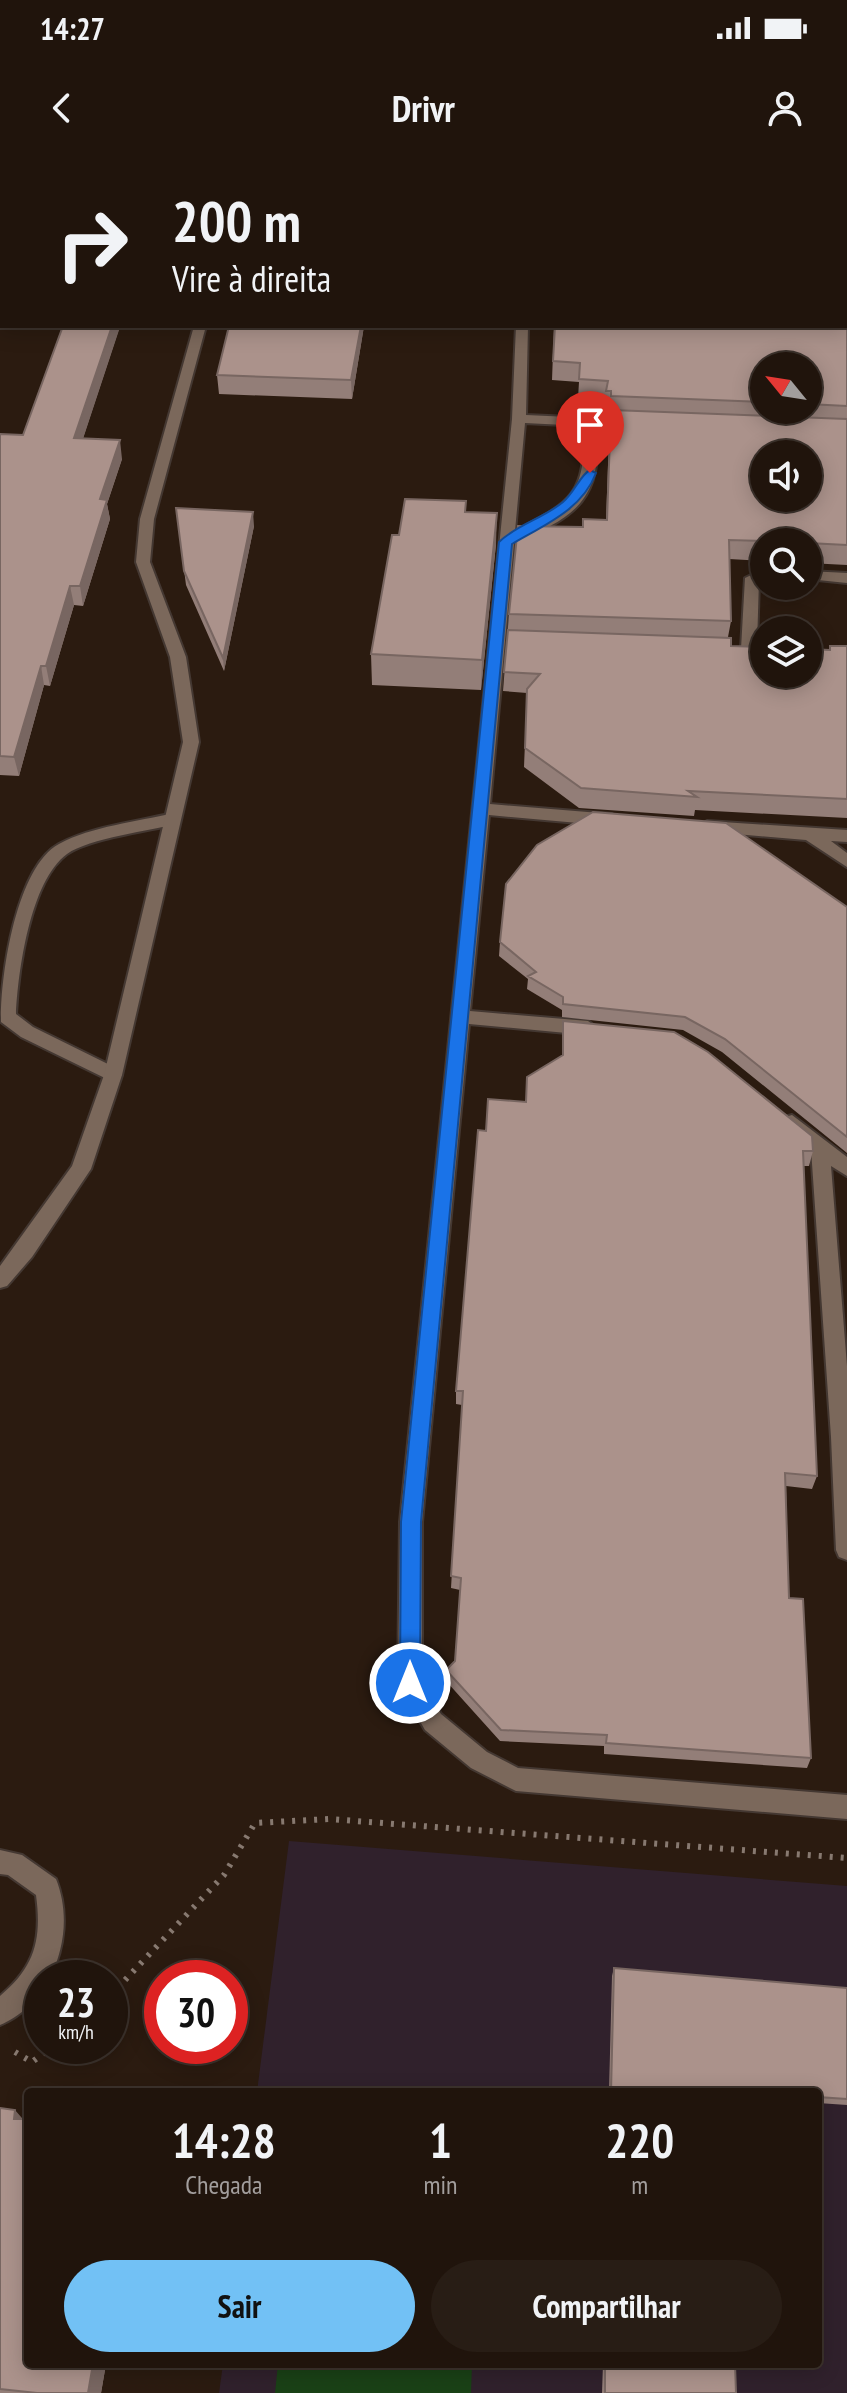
<!DOCTYPE html>
<html lang="pt">
<head>
<meta charset="utf-8">
<style>
  body { margin:0; font-family:"PT Sans Narrow",sans-serif; background:#281d15; color:#f1f3f6; height:100vh; display:flex; flex-direction:column; font-size:30px; white-space:nowrap }
  * { box-sizing:border-box; margin:0 }
  p { font-size:26px; color:#a29e9d }
  .icon { flex:none; width:44px; height:44px; fill:none; stroke:currentColor; stroke-width:2; stroke-linecap:round; stroke-linejoin:round }
  .map { position:relative; flex:1; overflow:hidden }
  .drawer { position:absolute; left:24px; top:1928px; width:798px; height:280px; display:flex; flex-direction:column; background:#20140c; border-radius:8px; box-shadow:0 4px 20px #0003,0 0 0 2px #3d332d }
  .drawer>* { flex:none }
  .banner { position:absolute; left:0px; top:0px; width:848px; height:168px; box-shadow:0 4px 20px #0003,0 0 0 2px #3d332d; background:#20140c; color:#f1f3f6; overflow:hidden }
  .needle { width:52px; rotate:300deg }
  .buttons { position:absolute; left:750px; top:192px; display:grid; gap:16px }
  .buttons a { display:grid; place-items:center; width:72px; height:72px; border-radius:50%; background:#20140c; box-shadow:0 4px 20px #0003,0 0 0 2px #3d332d; font-size:40px }
  .speed { position:absolute; left:24px; top:1800px; display:flex; gap:16px; font-size:40px; font-weight:700; text-align:center }
  .speed>* { display:grid; place-content:center; width:104px; height:104px; border-radius:50%; background:#20140c; box-shadow:0 4px 20px #0003,0 0 0 2px #3d332d; line-height:1 }
  .speed small { font-size:20px; font-weight:400 }
  .speed .limit { border:12px solid #d22; background:#fff; color:#111 }
  .pin { position:absolute; display:grid; place-items:center; width:68px; height:68px; color:#fff; margin:-82px -34px; border-radius:50% 50% 50% 0; rotate:-45deg; box-shadow:0 0 8px #0007 }
  .pin .icon { rotate:45deg }
  .me { position:absolute; width:88px; margin:-44px; rotate:0deg; stroke-linejoin:round; filter:drop-shadow(0 0 6px #0008) }
  .turn { display:flex; align-items:center; gap:28px; height:168px; padding:0 40px; font-size:36px }
  .turn .icon { width:104px; height:104px; stroke-width:2.5 }
  .turn b { display:block; font-size:56px; line-height:68px }
  .eta { display:flex; justify-content:space-evenly; align-items:center; height:136px; text-align:center }
  .eta b { font-size:48px; font-weight:700; line-height:56px }
  .action { display:flex; gap:16px; margin-top:auto; padding:16px 40px }
  .action a { flex:1; height:92px; border-radius:48px; background:#72c1f5; color:#111; font-size:32px; font-weight:700; line-height:92px; text-align:center }
  .action a+a { background:#281d15; color:#f1f3f6 }
  .status { display:flex; justify-content:space-between; align-items:center; height:56px; padding:0 40px; background:#20140c; direction:ltr }
  .status svg { height:22px; fill:currentColor }
  header { display:flex; justify-content:space-between; align-items:center; height:104px; padding:0 40px; background:#20140c; font-size:36px; font-weight:700 }
  .map>svg:first-child { display:block }
  .education { fill:#30212c }
  .green { fill:#1a4116 }
  .lines { fill:none; stroke-linecap:round; stroke-linejoin:round }
  .service-casing { stroke:#443832; stroke-width:4 }
  .minor-casing { stroke:#443832; stroke-width:4 }
  .tertiary-casing { stroke:#443832; stroke-width:4 }
  .secondary-casing { stroke:#443832; stroke-width:4 }
  .path { stroke:#877970; stroke-width:6; stroke-dasharray:3 8; stroke-linecap:butt }
  .service { fill:#7b685b; fill-rule:evenodd }
  .minor { fill:#7b685b; fill-rule:evenodd }
  .tertiary { fill:#7b685b; fill-rule:evenodd }
  .secondary { fill:#688686; fill-rule:evenodd }
  .wall { fill:#937e78; fill-rule:evenodd }
  .shaded-wall { fill:#786661 }
  .building { fill:#ab928b; stroke:#786661; stroke-width:2; fill-rule:evenodd }
  .route { fill:#1a73e8; stroke:#114b97; stroke-width:2 }
</style>
</head>
<body>
<div class="status"><b>14:27</b><svg viewBox="0 0 49 12"><path d="M0 12V9h3v3zM5 12V6h3v6zM10 12V3h3v9zM15 12V0h3v12zM26 1h20v11H26zM47 4h2v5h-2z"/></svg></div>
<header><svg class="icon" aria-label="back" viewBox="0 0 24 24"><path d="M15 5l-7 7 7 7"/></svg>Drivr<svg class="icon" aria-label="person" viewBox="0 0 24 24"><circle cx="12" cy="8" r="4"/><path d="M4 21q1-7 8-7t8 7"/></svg></header>
<div class="map">
<svg width="847" height="2233" viewBox="0 0 847 2233">
  <rect width="100%" height="100%" fill="#2b1b10"/>
  <path class="education" d="M289 1681 847 1726V2233H219L223 2204H818V1932H257Z"/>
  <path class="green" d="M278 2204H472L471 2233H275Z"/>
  <g class="lines">
    <g class="service-casing">
      <path id="service" d="M0 3 2 4 0 15Z
        M173 653 179 655V663C151 671 89 678 67 694 30 721 18 812 16 854L33 867 120 910 122 915 113 922 21 877 1 862C0 817 16 707 59 684 92 666 137 662 173 653Z
        M0 1690 22 1695 56 1719C69 1752 65 1787 50 1818H42C42 1839 19 1857 0 1865V1836C35 1807 42 1779 36 1735L8 1715 0 1714Z"/>
    </g>
    <g class="minor-casing">
      <path id="minor" d="M194 166H206L154 359 150 402 186 497 199 582 122 915 91 1009 32 1097 7 1126 0 1128V1106L72 1006 104 915 183 582 170 497 136 402 140 359Z
        M516 166H528L526 255 635 260 642 264 635 268 598 267C600 339 580 355 514 383L490 644 612 654 620 660 612 666 489 655 470 851 588 861 597 868 588 875 469 864 422 1362V1521L441 1554 487 1592 518 1608 847 1635V1659L516 1631 471 1608 425 1570 398 1523 400 1362 512 259ZM525 263 584 266C585 334 574 341 515 371Z
        M764 409V418L759 420 757 485H764V495L749 494 741 489 745 418Z
        M808 411 847 413V423L808 419Z
        M707 661 847 670V682L831 681 847 693V707L806 680 701 671 699 667Z
        M792 955 847 997V1016L831 1006 847 1206V1400L839 1397 836 1390 831 1277 811 989 783 962 785 957Z"/>
    </g>
    <g class="tertiary-casing">
      <path id="tertiary" d="M0 104H2V112H0Z"/>
    </g>
    <g class="secondary-casing">
      <path id="secondary" d="M35 0H47L34 2Z
        M2 88V100L0 101V89Z"/>
    </g>
    <path class="path" d="M110 1836 224 1715 255 1663 329 1659 847 1698
      M15 1892 32 1902 53 1886"/>
    <use href="#service" class="service"/>
    <use href="#minor" class="minor"/>
    <use href="#tertiary" class="tertiary"/>
    <use href="#secondary" class="secondary"/>
  </g>
  <path class="wall" d="M847 0V405L808 403V382H764V401L729 399 731 461 728 477 731 486 829 490 830 486H847V658L695 650 694 656 579 648 524 607 527 533 503 531 509 454 583 367 606 360 610 250H604L605 240 578 238 579 222 552 220 554 166H846ZM764 206H808V250H764Z
    M63 166H120L83 278 122 299 107 344 110 359 83 446 74 445 50 526 44 525 19 616 0 615V274L23 275Z
    M229 166H364L352 239 219 234 217 215Z
    M176 348 254 366 224 511 186 425Z
    M465 352 496 384 481 530 372 525 371 494 399 375Z
    M847 747V993L722 892 683 870 562 857V850L527 829 528 819 499 796 500 782Z
    M563 861 813 991 809 1006H803L817 1316 812 1329 786 1326 789 1438 811 1598 807 1608 604 1594V1586L500 1581 446 1521V1510L455 1501 460 1430 451 1428 462 1245 456 1244V1231L486 971 526 941 562 896Z
    M614 1808 847 1828V1945L818 1943V1932H609L612 1816Z
    M0 1948 28 2204H106L101 2233H0Z
    M603 2204H735L736 2233H602Z"/>
  <path class="shaded-wall" d="M112 166 120 167 77 297 74 278Z
    M361 166H364L352 239 351 220Z
    M120 280 122 299 107 344 110 359 83 446 80 426 100 339Z
    M253 352 254 366 224 511 223 498Z
    M497 353 496 384 481 530 482 500Z
    M70 426 74 445 50 526 46 506Z
    M41 506 44 525 19 616 14 597Z
    M15 1950 28 1965 14 1959Z
    M93 2204H106L101 2233H88Z"/>
  <path class="building" d="M88 0H847V246L808 244V206H764V242L611 236V231H606L608 221 579 219 580 203 553 201 555 166H846V2H87Z
    M63 166H112L74 278 120 280 100 339 107 340 80 426H70L46 506H41L14 597 0 596V274L23 275Z
    M229 166H361L351 220 217 215Z
    M611 250 847 259V385L808 383V382L729 380 731 461 509 454 518 366 583 367V359L607 360ZM764 294H808V338H764Z
    M405 339 466 341 465 352 497 353 482 500 371 494 392 375H399Z
    M176 348 253 352 223 498 184 411Z
    M508 470 731 478V486L764 487V514H808V489L830 490V486H847V639L688 631 697 637 581 628 525 588 527 529 540 514 504 512Z
    M593 652 726 663 847 747V977L725 879 685 857 563 844V837L528 816 536 812 500 782 506 724 537 685Z
    M563 861 674 872 708 892 812 976 813 991H803L817 1316 785 1313 789 1438 803 1439 811 1598 606 1583 607 1575 501 1570 446 1510 455 1501 461 1418 451 1416 463 1231H456L478 970 486 971 488 939 526 942 527 917 563 895Z
    M614 1808 847 1828V1939L818 1937V1932H759L732 1930V1932H611Z
    M0 1948 15 1950 14 1959H28V2204H93L88 2233H37L0 2229Z
    M605 2204H735L736 2233H605Z"/>
  <path class="route" d="M590 310 596 313C582 350 544 365 512 384L421 1362 420 1523 417 1530 410 1533 403 1530 400 1523 401 1362 499 382C516 365 544 358 563 342 574 333 581 314 590 310Z"/>
</svg>
<div class="buttons">
<a><svg class="needle" viewBox="-14 -14 28 28"><path d="M0-13l5 13h-10z" fill="#e53935"/><path d="M0 13l5-13h-10z" fill="#a29e9d"/></svg></a>
<a><svg class="icon" aria-label="sound" viewBox="0 0 24 24"><path d="M4 9h4l5-4v14l-5-4H4zM17 9q2 3 0 6"/></svg></a>
<a><svg class="icon" aria-label="search" viewBox="0 0 24 24"><circle cx="10" cy="10" r="6"/><path d="M15 15l6 6"/></svg></a>
<a><svg class="icon" aria-label="layers" viewBox="0 0 24 24"><path d="M12 4l9 5-9 5-9-5zM3 14l9 5 9-5"/></svg></a>
</div>
<div class="speed"><div>23<small>km/h</small></div><div class="limit">30</div></div>
<div class="pin" style="left:590px;top:313px;background:#d93025"><svg class="icon" aria-label="arrive" viewBox="0 0 24 24"><path d="M6 21V4h12l-3 4 3 4H6"/></svg></div>
<svg class="me" style="left:410px;top:1523px" viewBox="-20 -20 40 40"><circle r="17" fill="#1a73e8" stroke="#fff" stroke-width="3"/><path d="M0-11L8 9 0 5-8 9z" fill="#fff"/></svg>
<div class="banner">
<div class="turn"><svg class="icon" aria-label="right" viewBox="0 0 24 24"><path d="M7 20v-9h11M14 6l5 5-5 5"/></svg><div><b>200 m</b>Vire à direita</div></div>
</div>
<section class="drawer">
<div class="eta">
<div><b>14:28</b><p>Chegada</p></div>
<div><b>1</b><p>min</p></div>
<div><b>220</b><p>m</p></div>
</div>
<div class="action"><a>Sair</a><a>Compartilhar</a></div>
</section>
</div>
</body>
</html>
